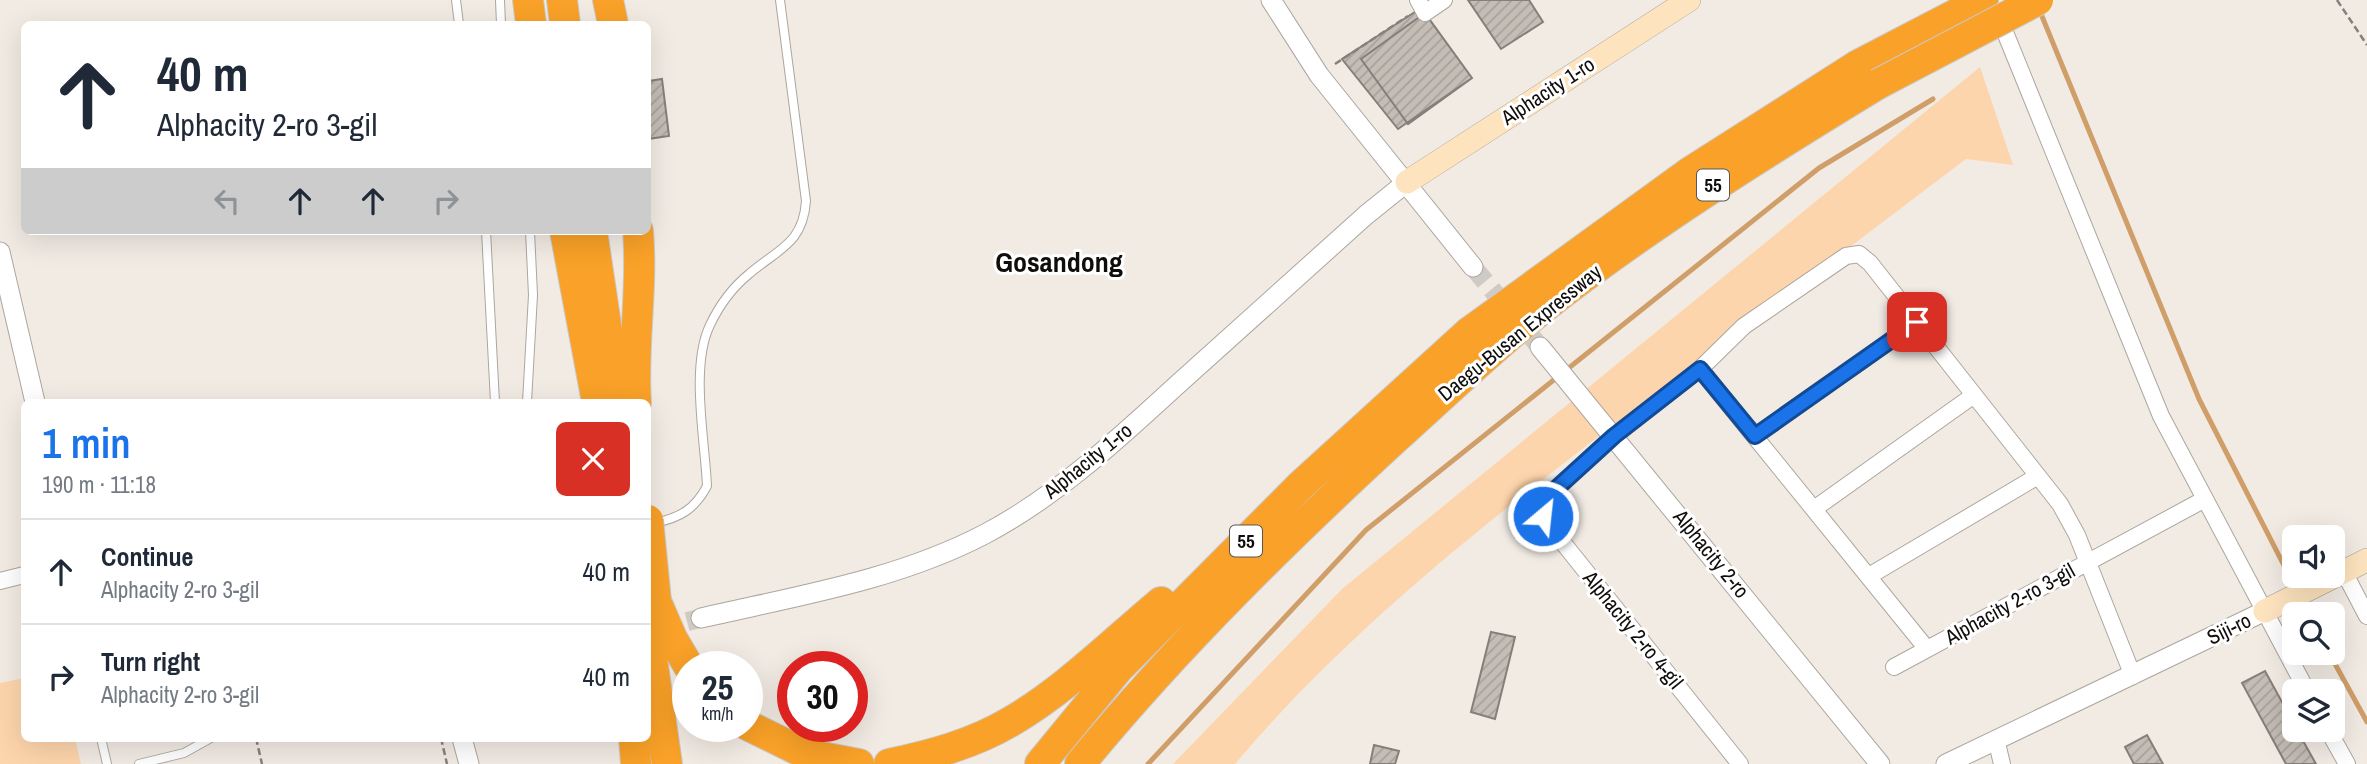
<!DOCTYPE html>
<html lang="en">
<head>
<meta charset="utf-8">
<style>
  body { margin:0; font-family:"Archivo Narrow",sans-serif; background:#f2f2f3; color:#1f2937; height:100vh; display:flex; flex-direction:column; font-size:26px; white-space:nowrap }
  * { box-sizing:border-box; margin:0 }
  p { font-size:23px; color:#747a83 }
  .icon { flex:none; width:38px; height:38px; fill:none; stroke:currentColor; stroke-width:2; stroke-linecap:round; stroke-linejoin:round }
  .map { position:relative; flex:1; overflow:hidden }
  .drawer { position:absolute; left:21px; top:399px; width:630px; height:343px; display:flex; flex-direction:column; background:#fff; border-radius:10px; box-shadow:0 7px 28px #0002 }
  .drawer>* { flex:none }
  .guide { position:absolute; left:21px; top:21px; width:630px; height:214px; border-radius:10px; box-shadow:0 7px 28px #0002; background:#fff; color:#1f2937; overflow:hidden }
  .controls { position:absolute; left:2282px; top:525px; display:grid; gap:14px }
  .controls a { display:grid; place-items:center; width:63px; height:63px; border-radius:10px; background:#fff; box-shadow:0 7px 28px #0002; font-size:35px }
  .speed { position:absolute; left:672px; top:651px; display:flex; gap:14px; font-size:35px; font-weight:700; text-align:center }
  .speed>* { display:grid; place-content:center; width:91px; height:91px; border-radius:50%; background:#fff; box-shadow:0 7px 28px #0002; line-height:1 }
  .speed small { font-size:18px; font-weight:400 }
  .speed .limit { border:10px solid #d22; background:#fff; color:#111 }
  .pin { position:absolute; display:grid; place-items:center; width:60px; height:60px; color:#fff; margin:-30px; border-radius:14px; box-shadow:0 4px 10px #0006 }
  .me { position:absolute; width:77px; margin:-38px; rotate:28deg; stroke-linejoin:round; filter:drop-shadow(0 0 5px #0008) }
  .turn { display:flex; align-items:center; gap:24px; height:147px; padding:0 21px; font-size:32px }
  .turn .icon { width:91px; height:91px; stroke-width:2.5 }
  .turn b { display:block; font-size:49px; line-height:60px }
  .lanes { display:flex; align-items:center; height:66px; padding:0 21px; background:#0003; justify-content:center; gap:35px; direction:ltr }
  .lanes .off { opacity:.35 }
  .round { display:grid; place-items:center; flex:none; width:74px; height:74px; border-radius:10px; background:#f2f2f3 }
  .head { display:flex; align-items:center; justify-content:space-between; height:119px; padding:0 21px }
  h1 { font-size:42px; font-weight:600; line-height:52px; color:#1a73e8 }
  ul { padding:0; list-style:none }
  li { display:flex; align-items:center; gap:21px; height:105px; padding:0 21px; border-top:2px solid #e0e1e3 }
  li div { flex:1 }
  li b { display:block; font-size:26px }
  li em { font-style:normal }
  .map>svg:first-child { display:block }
  .park { fill:#fdd5ac }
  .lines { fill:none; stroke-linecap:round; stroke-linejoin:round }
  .stream { stroke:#d09e68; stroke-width:5 }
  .building { fill:url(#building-hatch); stroke:#867f79; stroke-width:2 }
  .tertiary-tunnel { stroke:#d0cac4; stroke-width:19; stroke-dasharray:19 10; stroke-linecap:butt }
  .service-casing { stroke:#aca69f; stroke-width:10 }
  .minor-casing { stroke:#aca69f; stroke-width:18 }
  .tertiary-casing { stroke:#aca69f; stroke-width:21 }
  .secondary-casing { stroke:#aca69f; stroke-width:24 }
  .motorway-casing { stroke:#cacaca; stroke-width:32 }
  .path { stroke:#86817c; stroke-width:2.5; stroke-dasharray:7 3.5; stroke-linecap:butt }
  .service { stroke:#fff; stroke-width:8 }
  .minor { stroke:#fff; stroke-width:16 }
  .tertiary { stroke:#fff; stroke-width:19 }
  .secondary { stroke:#fde3be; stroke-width:23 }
  .motorway { stroke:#f9a128; stroke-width:30 }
  .motorway-bridge-casing { stroke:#cacaca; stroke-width:32; stroke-linecap:butt }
  .motorway-bridge { stroke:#f9a128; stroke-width:30 }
  .route-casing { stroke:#114b97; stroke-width:18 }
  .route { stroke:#1a73e8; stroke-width:12 }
  .labels { text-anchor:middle; stroke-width:6; stroke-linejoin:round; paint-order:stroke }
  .shield { fill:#fff; stroke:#585655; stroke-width:2 }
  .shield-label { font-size:19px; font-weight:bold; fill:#100e0c }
  .street-label { font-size:21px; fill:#100e0c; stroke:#fff }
  .district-label { font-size:28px; font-weight:bold; fill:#100e0c; stroke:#fff }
</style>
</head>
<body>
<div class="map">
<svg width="2367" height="764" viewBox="0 0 2367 764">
  <defs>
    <pattern id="building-hatch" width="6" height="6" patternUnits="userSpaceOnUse" patternTransform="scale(1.75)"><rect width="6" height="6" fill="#c4bdb6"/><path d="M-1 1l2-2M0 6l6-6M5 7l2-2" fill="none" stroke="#a7a19b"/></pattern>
  </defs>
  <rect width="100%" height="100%" fill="#f2ebe4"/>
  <path class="park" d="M1980 67 2013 165 1966 159C1858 241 1749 323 1641 404 1497 514 1352 625 1235 764H1173L1342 589Z
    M24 678V738L75 739 81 764H0V683Z"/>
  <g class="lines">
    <path class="stream" d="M2039 9 2199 399 2296 589
      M2302 600 2309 614
      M2329 653 2367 722
      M1148 764 1366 530 1819 168 1933 99"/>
  </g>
  <path class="building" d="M1468 0H1529L1543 22 1501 49Z
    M1421 8 1472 78 1398 129 1342 59Z
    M1425 13 1472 78 1408 124 1361 59Z
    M662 79 669 136 648 139V81Z
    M1491 632 1515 637 1495 719 1471 712Z
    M2265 671 2294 724V730H2297L2316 764H2286L2242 683Z
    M2147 735 2163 764H2134L2125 747Z
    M1374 745 1399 751 1395 764H1370Z"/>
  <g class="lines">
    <path class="tertiary-tunnel" d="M1473 267 1540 347
      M659 629 701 618"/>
    <g class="service-casing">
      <path id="service" d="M456 0 459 24
        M500 0 501 24
        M486 231 495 402
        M527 402 533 295 530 231
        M654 523C680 518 695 509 707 486 705 440 690 366 710 325 719 306 733 287 749 274 778 249 803 244 806 201L780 0
        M101 738 107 764
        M139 764 184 753 211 738"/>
    </g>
    <g class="minor-casing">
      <path id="minor" d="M1418 0 1425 13 1444 0
        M1998 15 2161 416 2307 691
        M1700 369 1927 649
        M1755 436 1917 322
        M1814 509 1974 395
        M2344 572 2367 616
        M1869 576 2038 476
        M0 581 24 575
        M1894 667 2205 499
        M2328 730 2347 764
        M1996 739 2002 764
        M1740 764 1548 524 1543 516 1547 497 1614 436 1700 369 1744 326 1846 256 1859 254 1870 263 2060 504 2077 535 2133 676"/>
    </g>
    <g class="tertiary-casing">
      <path id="tertiary" d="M1271 0 1319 75 1473 267
        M0 252 35 402
        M1540 347 1880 764
        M701 618C797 596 897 580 985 534 1057 496 1117 440 1177 385 1240 329 1303 272 1366 215L1407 182
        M462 738 469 764
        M1946 764 2265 611"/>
    </g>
    <g class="secondary-casing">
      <path id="secondary" d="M1407 182 1689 0
        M2265 611 2367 560"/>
    </g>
    <g class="motorway-casing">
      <path id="motorway" d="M528 0 531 24
        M562 0 565 24
        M608 0 613 24
        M565 231 597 402
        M592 231 616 392
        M636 402C632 345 643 288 638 231
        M656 601 672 638 689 667
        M648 630 667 764
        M747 725 806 754 859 764
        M634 738 636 764
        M889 764C931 755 973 744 1010 722 1065 690 1112 643 1161 602
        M1040 764 1118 669 1301 485 1468 333 1690 172 1858 65 1983 0
        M1080 764C1176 647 1285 540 1397 437 1449 390 1500 341 1556 298 1659 219 1768 151 1878 84"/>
    </g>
    <path class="path" d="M2337 0 2367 45
      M1335 64 1408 16
      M256 738 262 764
      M441 738 447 764"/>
    <use href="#service" class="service"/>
    <use href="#minor" class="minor"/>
    <use href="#tertiary" class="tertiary"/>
    <use href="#secondary" class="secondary"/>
    <use href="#motorway" class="motorway"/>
    <g class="motorway-bridge-casing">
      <path id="motorway-bridge" d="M1878 84 2038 0
        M648 520 656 601"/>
    </g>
    <use href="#motorway-bridge" class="motorway-bridge"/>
  </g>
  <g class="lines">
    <g class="route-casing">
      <path id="route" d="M1543 516 1547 497 1614 436 1700 369 1755 436 1917 322"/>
    </g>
    <use href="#route" class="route"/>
  </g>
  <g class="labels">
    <g class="shield">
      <rect x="1697" y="169.5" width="32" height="31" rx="5"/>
      <rect x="1230" y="525.5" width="32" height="31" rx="5"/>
    </g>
    <g class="shield-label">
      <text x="1713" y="192">55</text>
      <text x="1246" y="548">55</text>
    </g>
    <g class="street-label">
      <text transform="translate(1548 91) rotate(-33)" y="7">Alphacity 1-ro</text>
      <text transform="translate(1520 333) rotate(-39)" y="7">Daegu-Busan Expressway</text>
      <text transform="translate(1088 461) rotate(-39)" y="7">Alphacity 1-ro</text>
      <text transform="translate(1711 554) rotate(51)" y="7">Alphacity 2-ro</text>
      <text transform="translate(2010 604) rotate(-29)" y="7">Alphacity 2-ro 3-gil</text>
      <text transform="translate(2229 629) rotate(-26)" y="7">Siji-ro</text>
      <text transform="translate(1633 630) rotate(51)" y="7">Alphacity 2-ro 4-gil</text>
    </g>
    <g class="district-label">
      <text x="1059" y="272">Gosandong</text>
    </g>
  </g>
</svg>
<div class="controls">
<a><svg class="icon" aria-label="sound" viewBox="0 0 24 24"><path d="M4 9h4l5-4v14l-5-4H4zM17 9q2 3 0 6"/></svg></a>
<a><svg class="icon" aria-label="search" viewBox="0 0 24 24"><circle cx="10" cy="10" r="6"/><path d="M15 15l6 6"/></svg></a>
<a><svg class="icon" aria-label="layers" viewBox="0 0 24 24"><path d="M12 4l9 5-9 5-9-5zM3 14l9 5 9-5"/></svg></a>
</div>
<div class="speed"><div>25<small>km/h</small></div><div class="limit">30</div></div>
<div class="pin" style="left:1917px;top:322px;background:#d93025"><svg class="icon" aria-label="arrive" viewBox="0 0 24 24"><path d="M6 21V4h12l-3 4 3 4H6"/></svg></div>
<svg class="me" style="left:1543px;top:516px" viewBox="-20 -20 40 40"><circle r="17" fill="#1a73e8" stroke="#fff" stroke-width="3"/><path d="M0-11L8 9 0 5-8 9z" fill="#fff"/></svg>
<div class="guide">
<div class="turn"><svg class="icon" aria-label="ahead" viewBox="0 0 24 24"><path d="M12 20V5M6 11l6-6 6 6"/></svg><div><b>40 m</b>Alphacity 2-ro 3-gil</div></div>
<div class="lanes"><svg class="icon off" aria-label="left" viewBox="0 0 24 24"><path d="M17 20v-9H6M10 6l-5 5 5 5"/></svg><svg class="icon" aria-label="ahead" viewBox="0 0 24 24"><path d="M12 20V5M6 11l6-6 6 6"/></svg><svg class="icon" aria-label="ahead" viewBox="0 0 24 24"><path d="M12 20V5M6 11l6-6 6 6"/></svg><svg class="icon off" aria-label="right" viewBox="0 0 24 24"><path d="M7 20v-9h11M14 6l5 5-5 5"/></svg></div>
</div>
<section class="drawer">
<div class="head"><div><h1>1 min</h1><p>190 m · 11:18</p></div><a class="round" style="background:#d93025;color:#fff"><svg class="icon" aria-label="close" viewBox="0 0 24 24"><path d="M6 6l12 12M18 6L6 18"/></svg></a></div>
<ul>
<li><svg class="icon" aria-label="ahead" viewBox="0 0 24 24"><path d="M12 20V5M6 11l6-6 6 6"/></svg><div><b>Continue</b><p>Alphacity 2-ro 3-gil</p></div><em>40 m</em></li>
<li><svg class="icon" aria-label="right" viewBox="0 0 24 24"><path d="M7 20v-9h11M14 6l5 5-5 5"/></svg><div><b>Turn right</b><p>Alphacity 2-ro 3-gil</p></div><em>40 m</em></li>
</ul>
</section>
</div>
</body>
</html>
